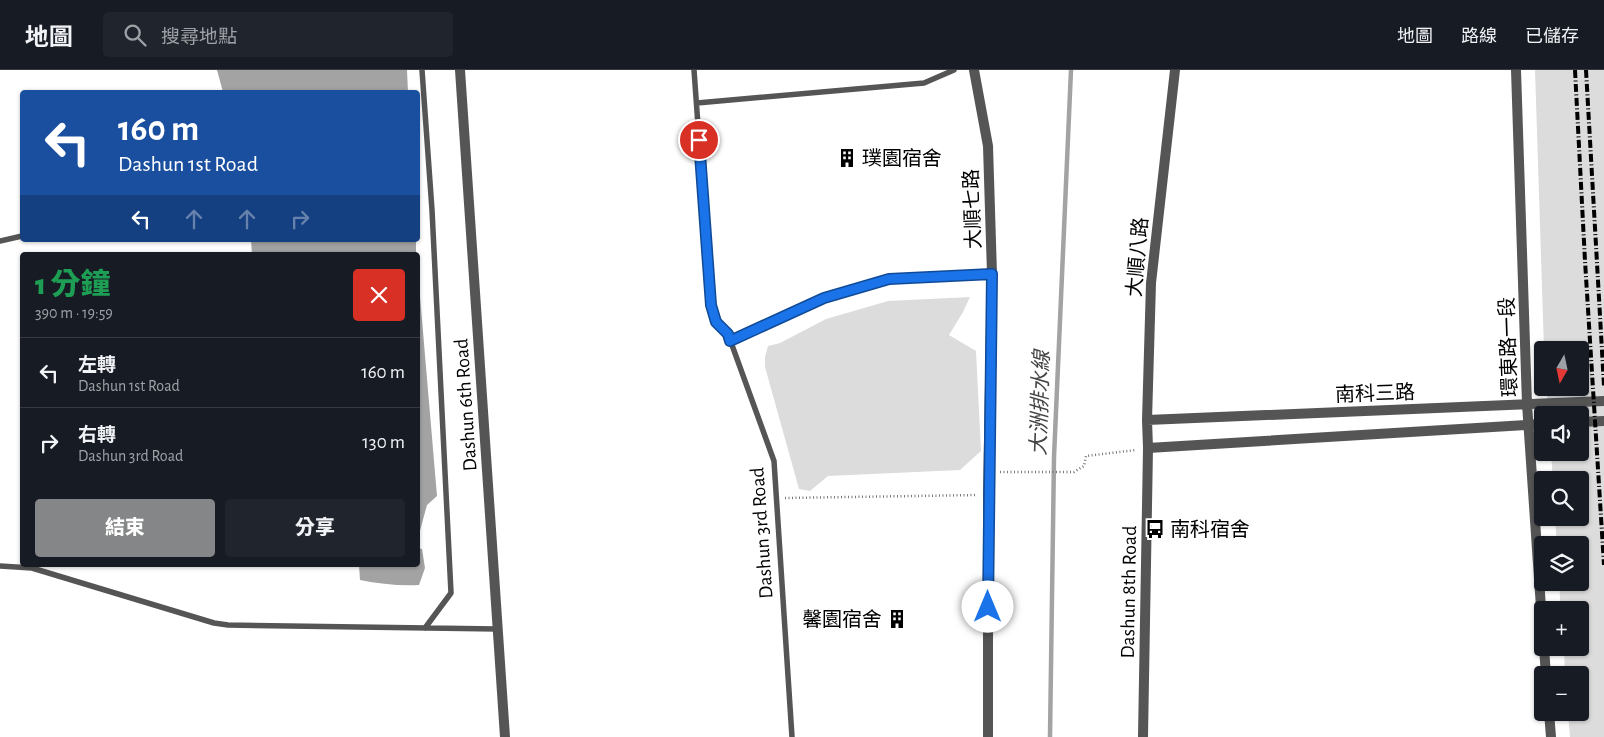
<!DOCTYPE html>
<html lang="zh-TW">
<head>
<meta charset="utf-8">
<style>
  body { margin:0; font-family:"Alegreya Sans","Noto Sans TC",sans-serif; background:#20242c; color:#f1f3f6; height:100vh; display:flex; flex-direction:column; font-size:19px; white-space:nowrap }
  * { box-sizing:border-box; margin:0 }
  p { font-size:16px; color:#9ea1a6 }
  .icon { flex:none; width:28px; height:28px; fill:none; stroke:currentColor; stroke-width:2; stroke-linecap:round; stroke-linejoin:round }
  .map { position:relative; flex:1; overflow:hidden }
  .side { position:absolute; left:20px; top:182px; width:400px; height:315px; display:flex; flex-direction:column; background:#171b24; border-radius:5px; box-shadow:0 1px 4px #0004 }
  .side>* { flex:none }
  .banner { position:absolute; left:20px; top:20px; width:400px; height:152px; border-radius:5px; box-shadow:0 1px 4px #0004; background:#1a4fa0; color:#fff; overflow:hidden }
  .needle { width:32px; rotate:189deg }
  .controls { position:absolute; left:1534px; top:271px; display:grid; gap:10px }
  .controls a { display:grid; place-items:center; width:55px; height:55px; border-radius:5px; background:#171b24; box-shadow:0 1px 4px #0004; font-size:25px }
  .pin { position:absolute; display:grid; place-items:center; width:42px; height:42px; color:#fff; margin:-21px; border:2px solid #fff; border-radius:50%; box-shadow:0 1px 5px #0007 }
  .me { position:absolute; width:55px; margin:-28px; rotate:0deg; stroke-linejoin:round; filter:drop-shadow(0 0 4px #0008) }
  .turn { display:flex; align-items:center; gap:18px; height:105px; padding:0 15px; font-size:22px }
  .turn .icon { width:65px; height:65px; stroke-width:2.5 }
  .turn b { display:block; font-size:35px; line-height:42px }
  .lanes { display:flex; align-items:center; height:48px; padding:0 15px; background:#0003; justify-content:center; gap:25px; direction:ltr }
  .lanes .off { opacity:.35 }
  .round { display:grid; place-items:center; flex:none; width:52px; height:52px; border-radius:5px; background:#20242c }
  .head { display:flex; align-items:center; justify-content:space-between; height:85px; padding:0 15px }
  h1 { font-size:30px; font-weight:800; line-height:38px; color:#1e9e55 }
  .primary-button { display:flex; gap:10px; margin-top:auto; padding:10px 15px }
  .primary-button a { flex:1; height:58px; border-radius:5px; background:#858687; color:#fff; font-size:20px; font-weight:800; line-height:58px; text-align:center }
  .primary-button a+a { background:#20242c; color:#f1f3f6 }
  ul { padding:0; list-style:none }
  li { display:flex; align-items:center; gap:15px; height:70px; padding:0 15px; border-top:1px solid #363941 }
  li div { flex:1 }
  li b { display:block; font-size:19px }
  li em { font-style:normal }
  header { display:flex; align-items:center; gap:30px; box-sizing:border-box; height:70px; padding:0 25px; background:#171b24; border-bottom:1px solid #363941 }
  header strong { font-size:24px }
  nav { display:flex; gap:28px; margin-inline-start:auto; font-size:18px }
  .search { width:350px; height:45px; background:#20242c; display:flex; align-items:center; gap:12px; box-sizing:border-box; padding:0 18px; border-radius:5px; color:#9ea1a6; font-size:19px }
  .map>svg:first-child { display:block }
  .green { fill:#dcdcdc }
  .water { fill:#a3a3a3 }
  .lines { fill:none; stroke-linecap:round; stroke-linejoin:round }
  .stream { stroke:#a3a3a3; stroke-width:4.5 }
  .path { stroke:#777; stroke-width:2.5; stroke-dasharray:1 2.5; stroke-linecap:butt }
  .service { stroke:#555; stroke-width:5.5 }
  .minor { stroke:#555; stroke-width:10 }
  .tertiary { stroke:#555; stroke-width:10 }
  .rail { stroke:#000; stroke-width:4; stroke-dasharray:8 2.5 1 2.5; stroke-linecap:butt }
  .route-casing { stroke:#114b97; stroke-width:12 }
  .route { stroke:#1a73e8; stroke-width:9 }
  .labels { text-anchor:middle; stroke-width:5; stroke-linejoin:round; paint-order:stroke }
  .poi-label { font-size:20px; fill:#000; stroke:#fff; text-anchor:start }
  .street-label { font-size:20px; fill:#000; stroke:#fff }
  .water-label { font-size:21px; font-style:italic; fill:#444; stroke:#fff }
</style>
</head>
<body>
<header>
<strong>地圖</strong>
<div class="search"><svg class="icon" aria-label="search" viewBox="0 0 24 24"><circle cx="10" cy="10" r="6"/><path d="M15 15l6 6"/></svg>搜尋地點</div>
<nav><a>地圖</a><a>路線</a><a>已儲存</a></nav>
</header>
<div class="map">
<svg width="1604" height="667" viewBox="0 0 1604 667">
  <rect width="100%" height="100%" fill="#fff"/>
  <path class="green" d="M1535 0H1604V667H1570L1568 643 1580 642V605H1565L1564 578H1580V540H1561L1559 513 1580 512V475H1557L1555 448H1580V410H1553L1551 383 1580 382V345H1548L1547 318H1580V280H1544Z
    M970 227 963 242 949 265 976 281 981 381 960 400 828 406 810 421 799 419 765 297V287L768 276 780 273 826 249 888 231Z"/>
  <path class="water" d="M217 0H407L408 22H223Z
    M251 170H416V185H252Z
    M418 203 437 426 427 435 418 468Z
    M418 478 422 479 425 498 419 515C400 516 379 514 360 510L359 495H418Z"/>
  <g class="lines">
    <path class="stream" d="M1050 667 1054 387 1071 0"/>
    <path class="path" d="M1000 402H1074L1084 396 1086 386 1136 380
      M785 428 977 425"/>
    <path class="service" d="M422 0 432 140 451 523 425 558
      M694 0 711 235 716 252 728 264 774 391 792 667
      M697 33 924 13 954 0
      M0 171 22 166
      M731 271 824 227 889 209 992 204
      M0 496 32 498 214 553 228 555 497 559"/>
    <path class="minor" d="M974 0 988 76 992 204 988 425V667
      M1516 0 1527 334 1542 552
      M1147 350 1604 331
      M1580 352 1604 351
      M1148 378 1542 354
      M1544 578 1546 605
      M1549 642 1551 667
      M1143 667 1148 378 1147 350 1151 213 1175 0"/>
    <path class="tertiary" d="M460 0 505 667"/>
    <path class="rail" d="M1575 0 1585 191 1604 495
      M1586 0 1604 316"/>
  </g>
  <g class="lines">
    <g class="route-casing">
      <path id="route" d="M699 70 711 235 716 252 728 264 730 271 824 228 889 209 992 204 988 537"/>
    </g>
    <use href="#route" class="route"/>
  </g>
  <defs>
    <g id="building-bare" transform="scale(1.5)"><path d="M-4-6H4V6H1V3H-1V6H-4ZM-2.5-4.3h1.7v1.8h-1.7ZM.8-4.3h1.7v1.8H.8ZM-2.5-1h1.7V.8h-1.7ZM.8-1h1.7V.8H.8Z" fill="#000" stroke="#fff" stroke-width="2.5" paint-order="stroke"/></g>
    <g id="bus-bare" transform="scale(1.5)"><path d="M-5-6H5V4H4V6H2V4H-2V6H-4V4H-5ZM-3.5-4V0h7V-4ZM-3.5 1.2v1.5H-2V1.2ZM2 1.2v1.5H3.5V1.2Z" fill="#000" stroke="#fff" stroke-width="2.5" paint-order="stroke"/></g>
  </defs>
  <g fill-rule="evenodd">
    <use href="#building-bare" x="847" y="88"/>
    <use href="#bus-bare" x="1155" y="459"/>
    <use href="#building-bare" x="897" y="549"/>
  </g>
  <g class="labels">
    <g class="poi-label">
      <text x="862" y="95">璞園宿舍</text>
      <text x="1170" y="466">南科宿舍</text>
      <text x="882" y="556" text-anchor="end">馨園宿舍</text>
    </g>
    <g class="street-label">
      <text transform="translate(972 139) rotate(-92)" y="7">大順七路</text>
      <text transform="translate(1137 187) rotate(-85)" y="7">大順八路</text>
      <text transform="translate(1508 277) rotate(-92)" y="7">環東路一段</text>
      <text transform="translate(1375 323) rotate(-2)" y="7">南科三路</text>
      <text transform="translate(465 335) rotate(-94)" y="7">Dashun 6th Road</text>
      <text transform="translate(761 463) rotate(-94)" y="7">Dashun 3rd Road</text>
      <text transform="translate(1128 522) rotate(-89)" y="7">Dashun 8th Road</text>
    </g>
    <g class="water-label">
      <text transform="translate(1040 333) rotate(-88)" y="7">大洲排水線</text>
    </g>
  </g>
</svg>
<div class="controls">
<a><svg class="needle" viewBox="-14 -14 28 28"><path d="M0-13l5 13h-10z" fill="#e53935"/><path d="M0 13l5-13h-10z" fill="#9ea1a6"/></svg></a>
<a><svg class="icon" aria-label="sound" viewBox="0 0 24 24"><path d="M4 9h4l5-4v14l-5-4H4zM17 9q2 3 0 6"/></svg></a>
<a><svg class="icon" aria-label="search" viewBox="0 0 24 24"><circle cx="10" cy="10" r="6"/><path d="M15 15l6 6"/></svg></a>
<a><svg class="icon" aria-label="layers" viewBox="0 0 24 24"><path d="M12 4l9 5-9 5-9-5zM3 14l9 5 9-5"/></svg></a>
<a>+</a>
<a>−</a>
</div>
<div class="pin" style="left:699px;top:70px;background:#d93025"><svg class="icon" aria-label="arrive" viewBox="0 0 24 24"><path d="M6 21V4h12l-3 4 3 4H6"/></svg></div>
<svg class="me" style="left:988px;top:537px" viewBox="-20 -20 40 40"><circle r="19" fill="#fff"/><path d="M0-13L10 11 0 6-10 11z" fill="#1a73e8"/></svg>
<div class="banner">
<div class="turn"><svg class="icon" aria-label="left" viewBox="0 0 24 24"><path d="M17 20v-9H6M10 6l-5 5 5 5"/></svg><div><b>160 m</b>Dashun 1st Road</div></div>
<div class="lanes"><svg class="icon" aria-label="left" viewBox="0 0 24 24"><path d="M17 20v-9H6M10 6l-5 5 5 5"/></svg><svg class="icon off" aria-label="ahead" viewBox="0 0 24 24"><path d="M12 20V5M6 11l6-6 6 6"/></svg><svg class="icon off" aria-label="ahead" viewBox="0 0 24 24"><path d="M12 20V5M6 11l6-6 6 6"/></svg><svg class="icon off" aria-label="right" viewBox="0 0 24 24"><path d="M7 20v-9h11M14 6l5 5-5 5"/></svg></div>
</div>
<section class="side">
<div class="head"><div><h1>1 分鐘</h1><p>390 m · 19:59</p></div><a class="round" style="background:#d93025;color:#fff"><svg class="icon" aria-label="close" viewBox="0 0 24 24"><path d="M6 6l12 12M18 6L6 18"/></svg></a></div>
<ul>
<li><svg class="icon" aria-label="left" viewBox="0 0 24 24"><path d="M17 20v-9H6M10 6l-5 5 5 5"/></svg><div><b>左轉</b><p>Dashun 1st Road</p></div><em>160 m</em></li>
<li><svg class="icon" aria-label="right" viewBox="0 0 24 24"><path d="M7 20v-9h11M14 6l5 5-5 5"/></svg><div><b>右轉</b><p>Dashun 3rd Road</p></div><em>130 m</em></li>
</ul>
<div class="primary-button"><a>結束</a><a>分享</a></div>
</section>
</div>
</body>
</html>
